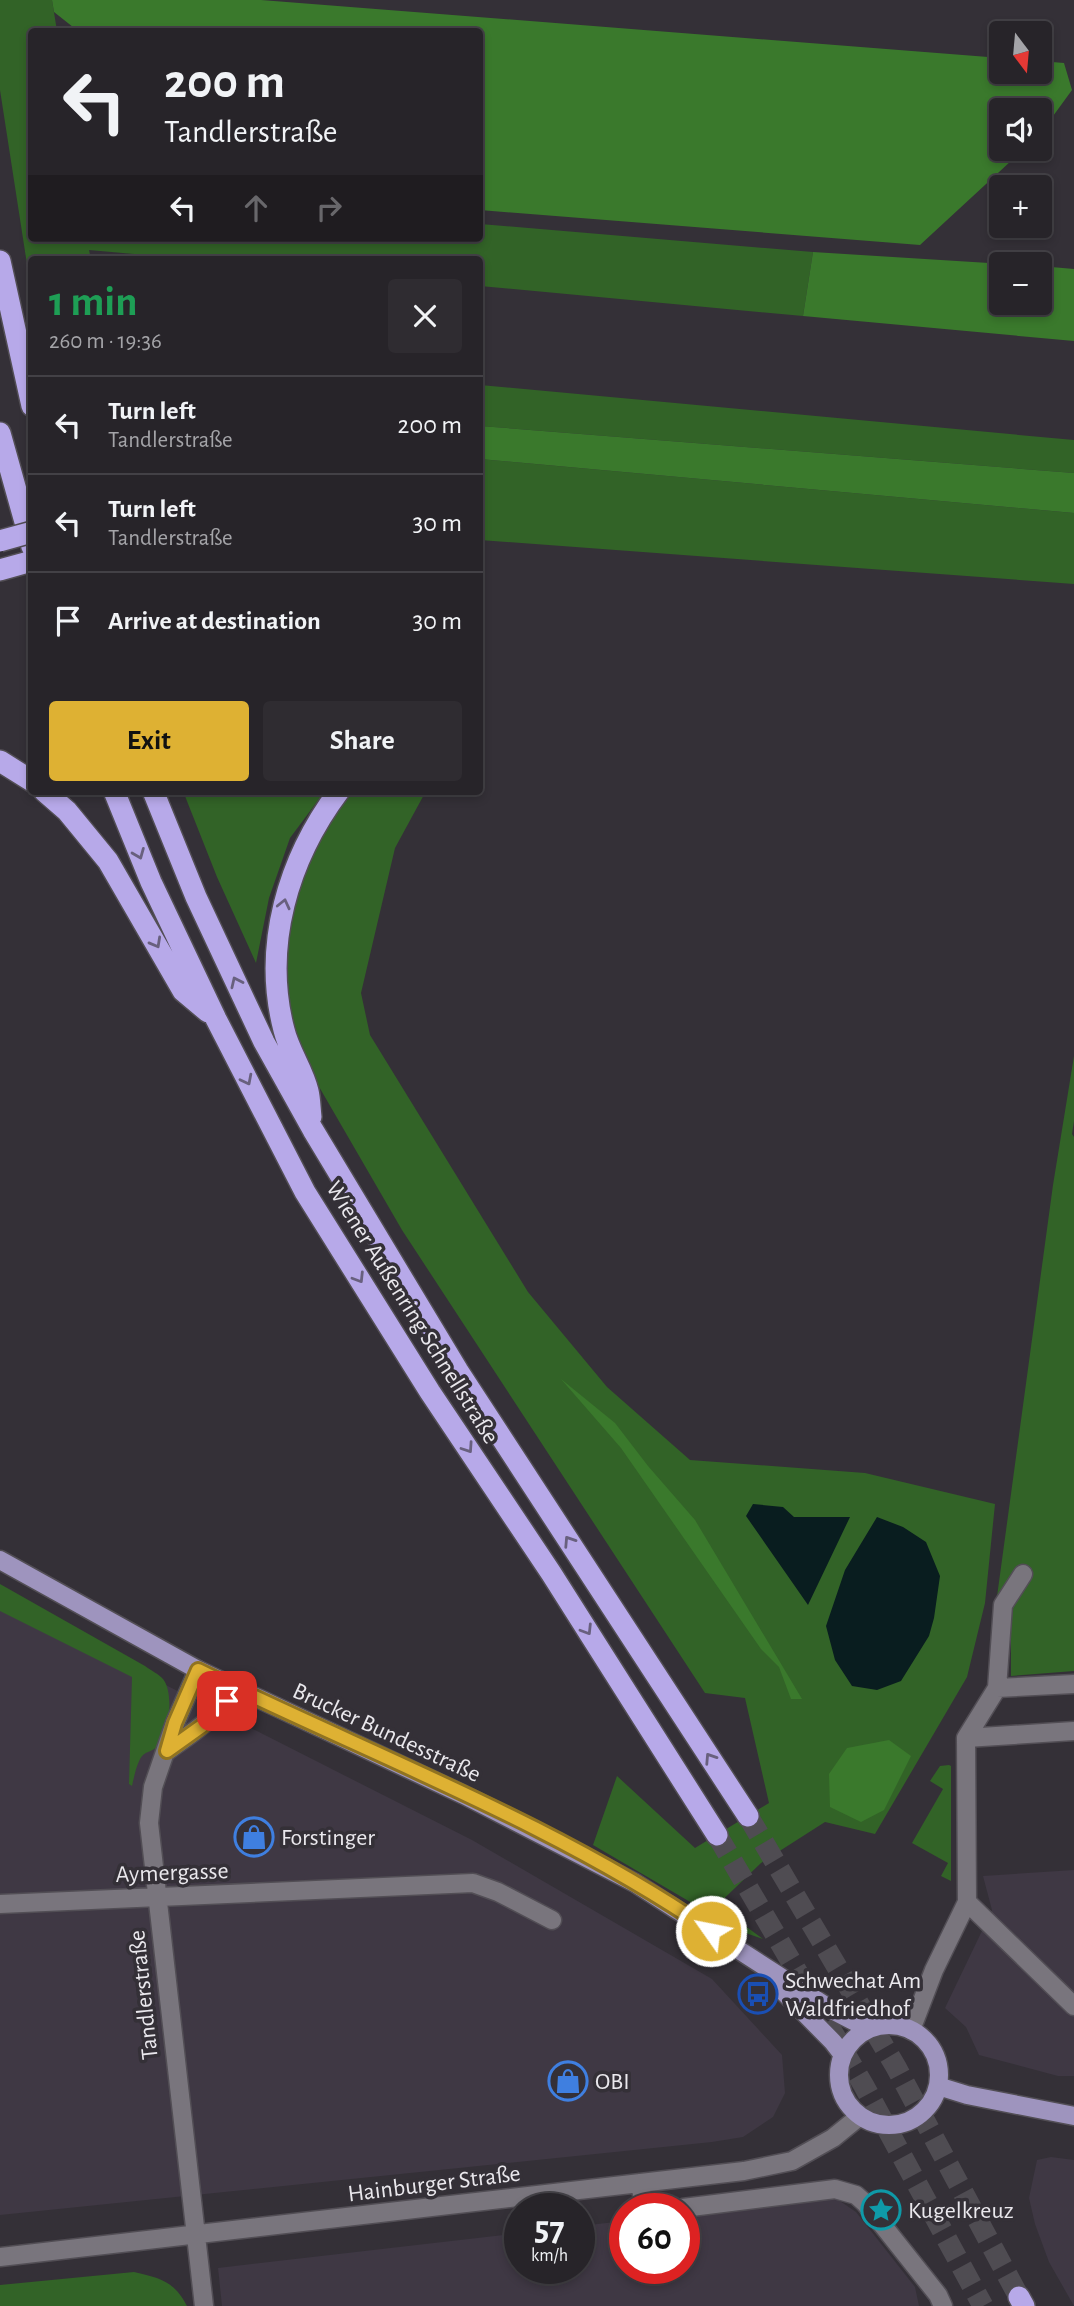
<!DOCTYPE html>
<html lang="en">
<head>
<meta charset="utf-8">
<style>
  body { margin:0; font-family:"Alegreya Sans",sans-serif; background:#2f2c31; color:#f1f3f6; height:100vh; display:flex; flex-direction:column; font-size:26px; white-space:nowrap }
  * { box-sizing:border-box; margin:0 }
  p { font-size:23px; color:#a4a4a8 }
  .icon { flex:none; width:38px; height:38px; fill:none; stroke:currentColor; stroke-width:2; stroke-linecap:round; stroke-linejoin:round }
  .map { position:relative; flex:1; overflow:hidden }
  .sheet { position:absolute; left:28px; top:256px; width:455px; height:539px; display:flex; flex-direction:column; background:#272429; border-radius:7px; box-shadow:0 4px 10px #0003,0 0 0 2px #434146 }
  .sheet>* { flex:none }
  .guide { position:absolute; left:28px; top:28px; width:455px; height:214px; border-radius:7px; box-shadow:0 4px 10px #0003,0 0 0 2px #434146; background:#272429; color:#f1f3f6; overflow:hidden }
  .needle { width:46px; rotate:164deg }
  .buttons { position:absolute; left:989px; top:21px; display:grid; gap:14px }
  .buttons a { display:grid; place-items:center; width:63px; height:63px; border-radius:7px; background:#272429; box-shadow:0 4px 10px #0003,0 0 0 2px #434146; font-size:35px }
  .speed { position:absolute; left:504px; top:2193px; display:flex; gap:14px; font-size:35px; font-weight:700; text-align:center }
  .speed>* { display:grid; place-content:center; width:91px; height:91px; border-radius:50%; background:#272429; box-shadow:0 4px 10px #0003,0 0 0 2px #434146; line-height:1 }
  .speed small { font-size:18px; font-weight:400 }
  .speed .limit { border:10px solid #d22; background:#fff; color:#111 }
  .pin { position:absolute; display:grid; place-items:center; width:60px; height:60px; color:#fff; margin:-30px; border-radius:14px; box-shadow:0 4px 10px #0006 }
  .me { position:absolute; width:77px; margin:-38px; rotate:303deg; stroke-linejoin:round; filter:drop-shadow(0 0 5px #0008) }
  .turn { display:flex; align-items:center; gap:24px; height:147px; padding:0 21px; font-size:32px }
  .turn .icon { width:91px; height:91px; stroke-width:2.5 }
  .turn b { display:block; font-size:49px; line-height:60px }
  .lanes { display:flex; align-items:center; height:66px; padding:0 21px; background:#0003; justify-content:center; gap:35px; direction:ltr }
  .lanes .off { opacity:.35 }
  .round { display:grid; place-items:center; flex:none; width:74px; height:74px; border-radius:7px; background:#2f2c31 }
  .overview { display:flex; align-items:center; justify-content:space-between; height:119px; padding:0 21px }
  h1 { font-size:42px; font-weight:700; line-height:52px; color:#1e9e55 }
  .action { display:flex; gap:14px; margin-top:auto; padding:14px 21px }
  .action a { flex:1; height:80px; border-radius:7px; background:#deb133; color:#111; font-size:28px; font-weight:700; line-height:80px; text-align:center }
  .action a+a { background:#2f2c31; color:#f1f3f6 }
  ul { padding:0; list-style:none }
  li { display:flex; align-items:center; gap:21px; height:98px; padding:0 21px; border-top:2px solid #434146 }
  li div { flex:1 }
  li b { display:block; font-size:26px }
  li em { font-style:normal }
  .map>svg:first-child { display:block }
  .built { fill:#3f3844 }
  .green { fill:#326327 }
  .forest { fill:#3a792c }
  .water { fill:#091d1f }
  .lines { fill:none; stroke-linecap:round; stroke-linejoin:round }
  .highway-tunnel { stroke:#4f4c52; stroke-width:21; stroke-dasharray:21 10; stroke-linecap:butt }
  .minor-casing { stroke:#524e55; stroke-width:21 }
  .major-casing { stroke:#524e55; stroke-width:21 }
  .highway-casing { stroke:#524e55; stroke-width:24 }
  .minor { stroke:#79757d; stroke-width:18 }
  .major { stroke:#9e94be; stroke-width:18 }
  .highway { stroke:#b7a9e9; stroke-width:21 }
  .highway-bridge-casing { stroke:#524e55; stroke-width:24; stroke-linecap:butt }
  .highway-bridge { stroke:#b7a9e9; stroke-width:21 }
  .oneway { stroke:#68607e }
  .route-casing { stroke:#907321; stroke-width:18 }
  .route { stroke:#deb133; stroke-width:12 }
  .labels { text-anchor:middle; stroke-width:7; stroke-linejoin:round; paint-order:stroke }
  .street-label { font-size:24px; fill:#eae8ed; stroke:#343037 }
  .poi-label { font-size:24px; fill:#eae8ed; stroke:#343037; text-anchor:start }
</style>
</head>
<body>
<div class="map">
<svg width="1074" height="2306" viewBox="0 0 1074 2306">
  <rect width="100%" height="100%" fill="#343037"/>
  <path class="built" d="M0 1601 472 1840 712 1979 782 2055 785 2093 773 2117 743 2137 712 2142 0 2215Z
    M1074 1870V2076H1058L979 2055 966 2027 945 2008 992 1910 983 1876Z
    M1051 2157 1074 2160V2306L1049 2262 1035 2224 1029 2198 1037 2160Z
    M816 2196 837 2199 856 2212 915 2287 919 2306H222L218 2268 520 2233V2268H579V2226L625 2221V2268H684V2214Z"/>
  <path class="green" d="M0 0H52L57 31 32 32V238H480V224L813 252 803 316 480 286V259H190L89 250 91 259H32L31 290 0 90Z
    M480 385 1074 440V473L480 426Z
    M480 459 1074 513V584L480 540Z
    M480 585 483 654 480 667Z
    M183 791H325L290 838 269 898 256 963 217 877Z
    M354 791H426L395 848 361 993 370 1035 528 1292 607 1387 690 1460 865 1473 995 1504 985 1603 967 1677 875 1834 825 1822 761 1863 709 1913 593 1845 617 1776 695 1848 769 1803 745 1698 705 1693 402 1230 318 1085 289 1017 284 974 289 914 307 864 335 814Z
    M1074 1056V1121L1072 1134 1074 1137V1671L1011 1676V1606L996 1604 1053 1185Z
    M0 1584 145 1666C150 1670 159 1674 163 1679 174 1692 170 1735 157 1747 152 1752 144 1751 140 1759 136 1767 134 1777 132 1786L129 1784 132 1677 0 1611Z
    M949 1765 951 1766V1881L941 1876 948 1863 912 1843 943 1789 930 1781 940 1766Z
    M729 1914 763 1939 731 1928 726 1922Z
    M134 2272C160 2278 174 2281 187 2306H0V2285Z"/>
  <path class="forest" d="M52 0H261L1001 58V72H1040V61L1064 63 1072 90 1040 134V110H1001V149H1024L920 245 480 210V32L78 31 54 12Z
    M813 252 1005 264H1001V303H1040V266L1074 269V341L803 316Z
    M480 426 1074 473V513L480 459Z
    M561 1379 615 1423 648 1466 695 1520 802 1699H791L779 1667 761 1649 621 1448Z
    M889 1740 911 1756 884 1810 861 1822 830 1807 829 1774 847 1748Z"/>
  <path class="water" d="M753 1504 783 1507 794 1517H850L808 1605 746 1516Z
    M877 1517 903 1527 926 1542 940 1576 934 1618 929 1636 901 1681 877 1690 852 1686 835 1660 826 1626 845 1570Z"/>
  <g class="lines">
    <path class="highway-tunnel" d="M748 1816 896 2067 1019 2297
      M717 1835 864 2086 983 2306"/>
    <g class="minor-casing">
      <path id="minor" d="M198 1670 175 1723 153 1787 149 1823 204 2306
        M997 1688 1074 1684
        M966 1738 1074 1731
        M167 1751C192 1733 220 1716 234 1687
        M967 1902 1074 2006
        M0 1904 473 1883 498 1892 552 1920
        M911 2030 934 1970 967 1902 966 1738 997 1688 1003 1605 1023 1574
        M640 2183C642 2196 642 2204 656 2208
        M683 2208 835 2189 856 2195 865 2203 938 2295 943 2306
        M0 2257 744 2171 792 2161 833 2138 860 2116"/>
    </g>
    <g class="major-casing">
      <path id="major" d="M0 1560 198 1670 464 1795 635 1883 832 2010 869 2029
        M771 1979 833 2042 843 2055
        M839 2075a50 50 0 1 1 100 0a50 50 0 1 1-100 0Z
        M938 2086 967 2095 1074 2116"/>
    </g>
    <g class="highway-casing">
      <path id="highway" d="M0 261 32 406
        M0 433 32 547
        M0 570 32 561
        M0 761 32 781
        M44 791 67 811 108 861 183 991 208 1012
        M114 791 151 882 216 1019 305 1192 430 1392 551 1573 717 1835
        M153 791 196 897 264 1042 313 1130 458 1371 748 1816
        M311 1117C310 1109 310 1099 308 1091 303 1070 289 1051 284 1030 262 946 288 859 339 791
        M1019 2297 1024 2306"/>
    </g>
    <use href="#minor" class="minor"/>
    <use href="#major" class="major"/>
    <use href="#highway" class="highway"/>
    <g class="highway-bridge-casing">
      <path id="highway-bridge" d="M0 541 32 532"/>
    </g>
    <use href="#highway-bridge" class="highway-bridge"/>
  </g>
  <defs><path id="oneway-chevron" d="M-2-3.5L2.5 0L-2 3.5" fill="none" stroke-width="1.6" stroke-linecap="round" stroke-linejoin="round" transform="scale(1.75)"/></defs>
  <g class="oneway">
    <use href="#oneway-chevron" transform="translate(139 854) rotate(68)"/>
    <use href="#oneway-chevron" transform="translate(284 904) rotate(-77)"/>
    <use href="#oneway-chevron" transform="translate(156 943) rotate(61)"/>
    <use href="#oneway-chevron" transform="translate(236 982) rotate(-115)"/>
    <use href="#oneway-chevron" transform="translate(247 1080) rotate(63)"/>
    <use href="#oneway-chevron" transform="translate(359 1278) rotate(58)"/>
    <use href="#oneway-chevron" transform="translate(468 1448) rotate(56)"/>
    <use href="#oneway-chevron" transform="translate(569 1541) rotate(-123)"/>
    <use href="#oneway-chevron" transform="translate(587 1630) rotate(58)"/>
    <use href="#oneway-chevron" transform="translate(710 1758) rotate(-123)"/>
  </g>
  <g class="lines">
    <g class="route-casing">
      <path id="route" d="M227 1701 202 1726 167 1751 175 1723 198 1670C369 1754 554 1823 711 1931"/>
    </g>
    <use href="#route" class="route"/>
  </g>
  <defs>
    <g id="shop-ring" transform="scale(2.0125)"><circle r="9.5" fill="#343037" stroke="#3f7fe0" stroke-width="1.5"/><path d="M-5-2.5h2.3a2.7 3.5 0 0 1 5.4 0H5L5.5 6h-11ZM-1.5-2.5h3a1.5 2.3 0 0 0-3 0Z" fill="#3f7fe0"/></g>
    <g id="bus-ring" transform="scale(2.0125)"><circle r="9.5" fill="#343037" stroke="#1a4fb4" stroke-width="1.5"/><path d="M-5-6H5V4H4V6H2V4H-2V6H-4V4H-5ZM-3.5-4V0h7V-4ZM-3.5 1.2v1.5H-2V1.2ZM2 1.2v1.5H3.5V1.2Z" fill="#1a4fb4"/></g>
    <g id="sight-ring" transform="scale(2.0125)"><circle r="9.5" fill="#343037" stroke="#0f9aa8" stroke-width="1.5"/><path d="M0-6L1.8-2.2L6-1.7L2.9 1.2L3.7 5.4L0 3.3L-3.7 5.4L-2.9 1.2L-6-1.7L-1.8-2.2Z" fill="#0f9aa8"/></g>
  </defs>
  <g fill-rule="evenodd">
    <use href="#shop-ring" x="254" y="1837"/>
    <use href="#bus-ring" x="758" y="1994"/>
    <use href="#shop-ring" x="568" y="2081"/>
    <use href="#sight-ring" x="881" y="2210"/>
  </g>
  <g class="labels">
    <g class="street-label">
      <text transform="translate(413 1312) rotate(58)" y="8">Wiener Außenring Schnellstraße</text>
      <text transform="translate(387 1732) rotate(25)" y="8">Brucker Bundesstraße</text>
      <text transform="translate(172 1872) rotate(-2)" y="8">Aymergasse</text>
      <text transform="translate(143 1995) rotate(-96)" y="8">Tandlerstraße</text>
      <text transform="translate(434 2183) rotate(-7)" y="8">Hainburger Straße</text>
    </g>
    <g class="poi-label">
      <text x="281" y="1845">Forstinger</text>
      <text x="785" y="1988">Schwechat Am<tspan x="785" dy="28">Waldfriedhof</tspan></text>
      <text x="595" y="2089">OBI</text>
      <text x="908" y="2218">Kugelkreuz</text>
    </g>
  </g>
</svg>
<div class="buttons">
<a><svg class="needle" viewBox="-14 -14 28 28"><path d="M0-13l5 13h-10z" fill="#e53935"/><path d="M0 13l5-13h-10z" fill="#a4a4a8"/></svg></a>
<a><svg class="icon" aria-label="sound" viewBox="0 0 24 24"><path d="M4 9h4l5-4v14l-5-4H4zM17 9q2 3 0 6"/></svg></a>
<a>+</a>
<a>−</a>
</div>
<div class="speed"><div>57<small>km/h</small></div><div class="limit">60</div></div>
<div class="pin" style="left:227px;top:1701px;background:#d93025"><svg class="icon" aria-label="arrive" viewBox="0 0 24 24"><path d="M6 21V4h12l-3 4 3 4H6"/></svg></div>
<svg class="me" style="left:711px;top:1931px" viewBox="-20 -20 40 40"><circle r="17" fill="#deb133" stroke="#fff" stroke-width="3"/><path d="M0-11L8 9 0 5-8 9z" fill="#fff"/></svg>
<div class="guide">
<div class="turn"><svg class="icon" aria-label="left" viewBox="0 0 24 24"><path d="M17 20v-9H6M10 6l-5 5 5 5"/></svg><div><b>200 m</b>Tandlerstraße</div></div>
<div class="lanes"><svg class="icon" aria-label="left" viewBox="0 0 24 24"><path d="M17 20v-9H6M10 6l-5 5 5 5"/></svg><svg class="icon off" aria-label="ahead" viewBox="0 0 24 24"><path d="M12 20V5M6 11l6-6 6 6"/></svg><svg class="icon off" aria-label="right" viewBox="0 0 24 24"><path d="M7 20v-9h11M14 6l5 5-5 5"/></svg></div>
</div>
<section class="sheet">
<div class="overview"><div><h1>1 min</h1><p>260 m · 19:36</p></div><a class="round"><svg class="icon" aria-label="close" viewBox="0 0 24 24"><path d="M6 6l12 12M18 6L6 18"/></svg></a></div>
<ul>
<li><svg class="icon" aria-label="left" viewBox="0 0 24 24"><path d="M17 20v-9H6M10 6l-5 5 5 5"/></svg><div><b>Turn left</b><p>Tandlerstraße</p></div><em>200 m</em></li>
<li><svg class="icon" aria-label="left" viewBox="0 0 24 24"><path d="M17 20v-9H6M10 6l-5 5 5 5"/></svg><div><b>Turn left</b><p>Tandlerstraße</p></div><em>30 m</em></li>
<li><svg class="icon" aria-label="arrive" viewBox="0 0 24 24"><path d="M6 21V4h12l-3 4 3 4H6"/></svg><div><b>Arrive at destination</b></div><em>30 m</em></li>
</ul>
<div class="action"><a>Exit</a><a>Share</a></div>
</section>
</div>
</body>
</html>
